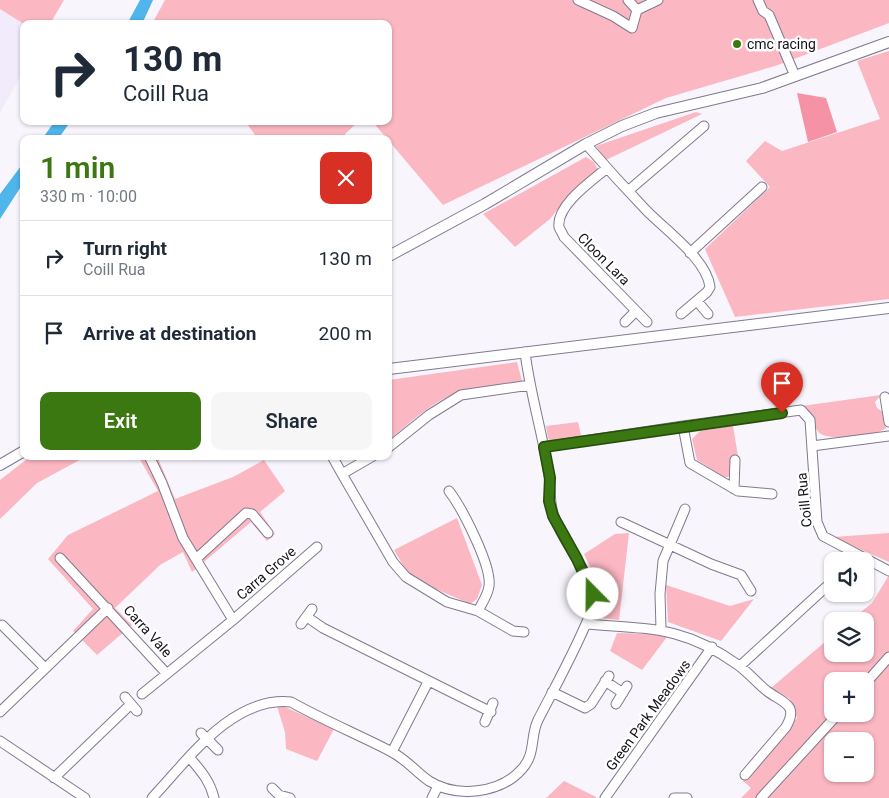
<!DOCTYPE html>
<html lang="en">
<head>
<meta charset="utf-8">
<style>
  body { margin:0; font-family:Roboto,sans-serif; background:#f6f6f7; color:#1f2937; height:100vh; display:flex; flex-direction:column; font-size:19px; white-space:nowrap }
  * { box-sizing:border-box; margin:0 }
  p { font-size:16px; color:#747a83 }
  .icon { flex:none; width:28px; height:28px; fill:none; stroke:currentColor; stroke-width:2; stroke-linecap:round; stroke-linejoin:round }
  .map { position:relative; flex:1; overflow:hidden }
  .sheet { position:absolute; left:20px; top:135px; width:372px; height:325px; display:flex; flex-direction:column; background:#fff; border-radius:10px; box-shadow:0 1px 4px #0004 }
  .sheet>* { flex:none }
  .top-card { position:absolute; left:20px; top:20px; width:372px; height:105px; border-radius:10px; box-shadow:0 1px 4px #0004; background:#fff; color:#1f2937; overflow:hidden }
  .tools { position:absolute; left:824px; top:552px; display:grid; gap:10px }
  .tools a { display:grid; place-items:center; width:50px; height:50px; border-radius:10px; background:#fff; box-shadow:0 1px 4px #0004; font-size:25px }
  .pin { position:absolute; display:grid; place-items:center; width:42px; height:42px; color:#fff; margin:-51px -21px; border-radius:50% 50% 50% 0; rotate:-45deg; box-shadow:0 0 5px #0007 }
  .pin .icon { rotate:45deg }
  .me { position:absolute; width:55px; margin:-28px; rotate:338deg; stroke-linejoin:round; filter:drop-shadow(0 0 4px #0008) }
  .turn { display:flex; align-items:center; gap:18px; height:105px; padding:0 20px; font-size:22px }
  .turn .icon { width:65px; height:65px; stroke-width:2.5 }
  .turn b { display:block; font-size:35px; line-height:42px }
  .round { display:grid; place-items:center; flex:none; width:52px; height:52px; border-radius:10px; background:#f6f6f7 }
  .summary { display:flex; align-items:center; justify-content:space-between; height:85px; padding:0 20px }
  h1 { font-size:30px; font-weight:600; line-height:38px; color:#3b7811 }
  .button { display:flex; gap:10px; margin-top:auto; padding:10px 20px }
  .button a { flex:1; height:58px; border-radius:10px; background:#3b7811; color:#fff; font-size:20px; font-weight:600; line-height:58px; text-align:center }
  .button a+a { background:#f6f6f7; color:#1f2937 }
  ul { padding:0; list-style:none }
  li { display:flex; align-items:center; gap:15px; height:75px; padding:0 20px; border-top:1px solid #e0e1e3 }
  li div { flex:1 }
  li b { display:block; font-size:19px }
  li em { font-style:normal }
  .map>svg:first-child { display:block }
  .built { fill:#f1ebfc }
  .green { fill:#fbb7c2; fill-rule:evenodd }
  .forest { fill:#f692a6 }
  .water { fill:#4fb5eb }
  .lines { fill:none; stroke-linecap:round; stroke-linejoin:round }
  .minor-casing { stroke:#817a8e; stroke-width:11 }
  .major-casing { stroke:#817a8e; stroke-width:12 }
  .minor { stroke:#fff; stroke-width:9 }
  .major { stroke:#fff; stroke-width:10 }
  .route-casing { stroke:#264e0b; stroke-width:12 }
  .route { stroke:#3b7811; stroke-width:9 }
  .poi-dot { fill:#3b7811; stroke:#fff; stroke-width:2 }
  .labels { text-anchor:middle; stroke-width:5; stroke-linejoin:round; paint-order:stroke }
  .poi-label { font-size:14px; fill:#141118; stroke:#fff; text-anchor:start }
  .street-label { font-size:14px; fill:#141118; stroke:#fff }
</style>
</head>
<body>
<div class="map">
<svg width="889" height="798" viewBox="0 0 889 798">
  <rect width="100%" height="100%" fill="#f8f5fd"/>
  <path class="built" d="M0 9 24 24V70L0 113Z"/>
  <path class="green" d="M0 0H64L50 24H24L0 9Z
    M165 0H889V23L778 65 666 98 443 205 372 121H389V24H155L153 22Z
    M889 51V299L735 317 705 249 770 187 746 161 765 141 782 151 880 119 857 61Z
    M696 112 702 114 606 160 596 146Z
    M245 121H359L345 134 346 139H258Z
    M586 157 594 162 598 170 558 209 550 219 515 247 483 214Z
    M517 362 522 381C505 385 488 385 471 389 439 395 413 420 389 440V380Z
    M881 395 875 402 877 408 883 412 886 428C877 436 832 441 821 434 813 429 815 415 802 406Z
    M578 422 582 439 551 442 548 438 546 426Z
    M733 426 738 456 731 457 733 470 728 477H724L697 460 692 439 700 431Z
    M31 456H87L37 483 0 519V480Z
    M138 456H157L175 499 233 477 264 460 285 491 260 512 275 534 267 541 251 522 192 572 183 552 160 565 115 608 132 625 97 655 73 631 93 609 48 559 68 535 158 491Z
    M457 518 482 585 477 599 470 604 427 585 407 572 394 550Z
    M629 533 619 620 602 618 599 610 602 591 584 554 615 534Z
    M889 533V562L833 537Z
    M889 575V798H741L751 788 743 781 797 718 790 699 771 688 832 636V654H865V621H850L872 603ZM832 681H865V714H832ZM832 741H865V774H832Z
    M666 585 730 606 754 599 721 641 668 622Z
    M617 633 658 634 667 637 642 670 610 651Z
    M276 703 334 729 317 761 286 749 285 732Z
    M564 781 596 797V798H546Z"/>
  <path class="forest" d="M797 93 826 98 837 132 808 142Z"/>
  <path class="water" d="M140 0H153L142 24H127Z
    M55 121H71L58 139H42Z
    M24 162V182L0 219V194Z"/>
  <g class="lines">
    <g class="minor-casing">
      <path id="minor" d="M578 0 613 16 632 28 637 10
        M628 0 637 10 658 0
        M758 0 763 11 769 15 795 76
        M586 144C605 166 625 188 645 209 664 229 707 259 710 287L707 292 681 314
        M607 168C593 180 556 205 559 227 560 230 563 234 564 237L647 322
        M628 191 704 126
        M690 253 762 187
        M697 301 708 314
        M625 322 636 311
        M885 397 889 422
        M683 426 801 410 810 420 817 522 823 536 889 571
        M812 446 889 436
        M389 447 429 415 461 395 530 385
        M544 447 683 426 690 463 738 491 772 494
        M149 456 162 483 183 538 233 620
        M332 456 342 474
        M373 456 342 474 393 562 406 577 447 602 478 611C482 603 488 595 489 586 492 566 462 508 449 491
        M734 489 735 460
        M621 522 711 564 741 575 751 591
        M60 558 167 674
        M196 559 246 513 252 514 268 533
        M478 611 513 631 524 632
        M307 617 323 628 491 712
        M301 624 312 609
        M586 624C650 629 684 626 738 665 749 673 757 683 767 691 783 703 799 704 786 727L745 775
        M2 625 44 667
        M661 629 660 594 663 561 685 509
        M740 666 826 587
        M605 681 623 693
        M865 684 889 657
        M552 692 585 708 591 704 609 676
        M142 694 233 620 317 547
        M125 697 137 711
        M616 704 627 686
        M0 712 108 608
        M485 722 493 703
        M201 733 218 750
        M0 741 85 798
        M392 752 428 682
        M190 758C201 771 210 781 214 798
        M54 778 131 704
        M272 788 279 795 290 798
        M152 798C188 760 232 696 291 702 323 720 357 734 390 751 406 759 415 771 429 781 456 798 500 794 522 769 536 754 530 736 538 720 557 683 578 646 593 607 593 570 563 547 553 513 549 500 551 489 549 476 543 434 530 394 525 352
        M432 798 438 786
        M605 798 712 647
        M674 798H687
        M761 798 838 714"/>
    </g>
    <g class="major-casing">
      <path id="major" d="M389 256 485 204 586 144 622 126 656 113 762 88 889 42
        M389 369 889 308
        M0 465 24 451"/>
    </g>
    <use href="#minor" class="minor"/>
    <use href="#major" class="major"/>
  </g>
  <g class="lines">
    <g class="route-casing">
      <path id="route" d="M593 594 577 559 553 516 549 501 550 478 544 447 782 413"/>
    </g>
    <use href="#route" class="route"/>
  </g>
  <circle class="poi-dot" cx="737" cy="44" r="5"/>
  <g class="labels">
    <g class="poi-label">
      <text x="747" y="49">cmc racing</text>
    </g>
    <g class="street-label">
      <text transform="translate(604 259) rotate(45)" y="5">Cloon Lara</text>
      <text transform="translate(804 500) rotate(-96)" y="5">Coill Rua</text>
      <text transform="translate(266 573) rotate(-41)" y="5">Carra Grove</text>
      <text transform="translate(148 631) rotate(48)" y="5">Carra Vale</text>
      <text transform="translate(648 715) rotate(-54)" y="5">Green Park Meadows</text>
    </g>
  </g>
</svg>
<div class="tools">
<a><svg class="icon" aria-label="sound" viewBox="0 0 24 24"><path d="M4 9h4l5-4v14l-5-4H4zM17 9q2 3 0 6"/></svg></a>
<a><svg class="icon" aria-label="layers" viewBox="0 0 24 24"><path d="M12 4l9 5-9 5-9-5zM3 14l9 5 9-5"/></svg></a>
<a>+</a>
<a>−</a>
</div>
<div class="pin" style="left:782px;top:413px;background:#d93025"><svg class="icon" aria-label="arrive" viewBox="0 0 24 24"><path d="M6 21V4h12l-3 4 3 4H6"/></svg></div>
<svg class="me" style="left:593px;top:594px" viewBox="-20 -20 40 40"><circle r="19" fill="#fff"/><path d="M0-13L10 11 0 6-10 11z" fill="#3b7811"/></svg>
<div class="top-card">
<div class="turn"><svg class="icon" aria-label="right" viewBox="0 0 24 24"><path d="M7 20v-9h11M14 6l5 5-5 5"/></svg><div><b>130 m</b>Coill Rua</div></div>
</div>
<section class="sheet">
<div class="summary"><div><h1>1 min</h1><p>330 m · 10:00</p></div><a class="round" style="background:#d93025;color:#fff"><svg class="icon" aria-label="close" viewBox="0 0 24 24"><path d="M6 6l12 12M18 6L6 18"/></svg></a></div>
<ul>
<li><svg class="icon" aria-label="right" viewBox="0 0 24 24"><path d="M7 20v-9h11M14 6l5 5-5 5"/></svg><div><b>Turn right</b><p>Coill Rua</p></div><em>130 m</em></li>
<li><svg class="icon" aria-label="arrive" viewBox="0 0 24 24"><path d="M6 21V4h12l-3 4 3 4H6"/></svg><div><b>Arrive at destination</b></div><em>200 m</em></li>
</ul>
<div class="button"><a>Exit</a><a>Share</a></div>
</section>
</div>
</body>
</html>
